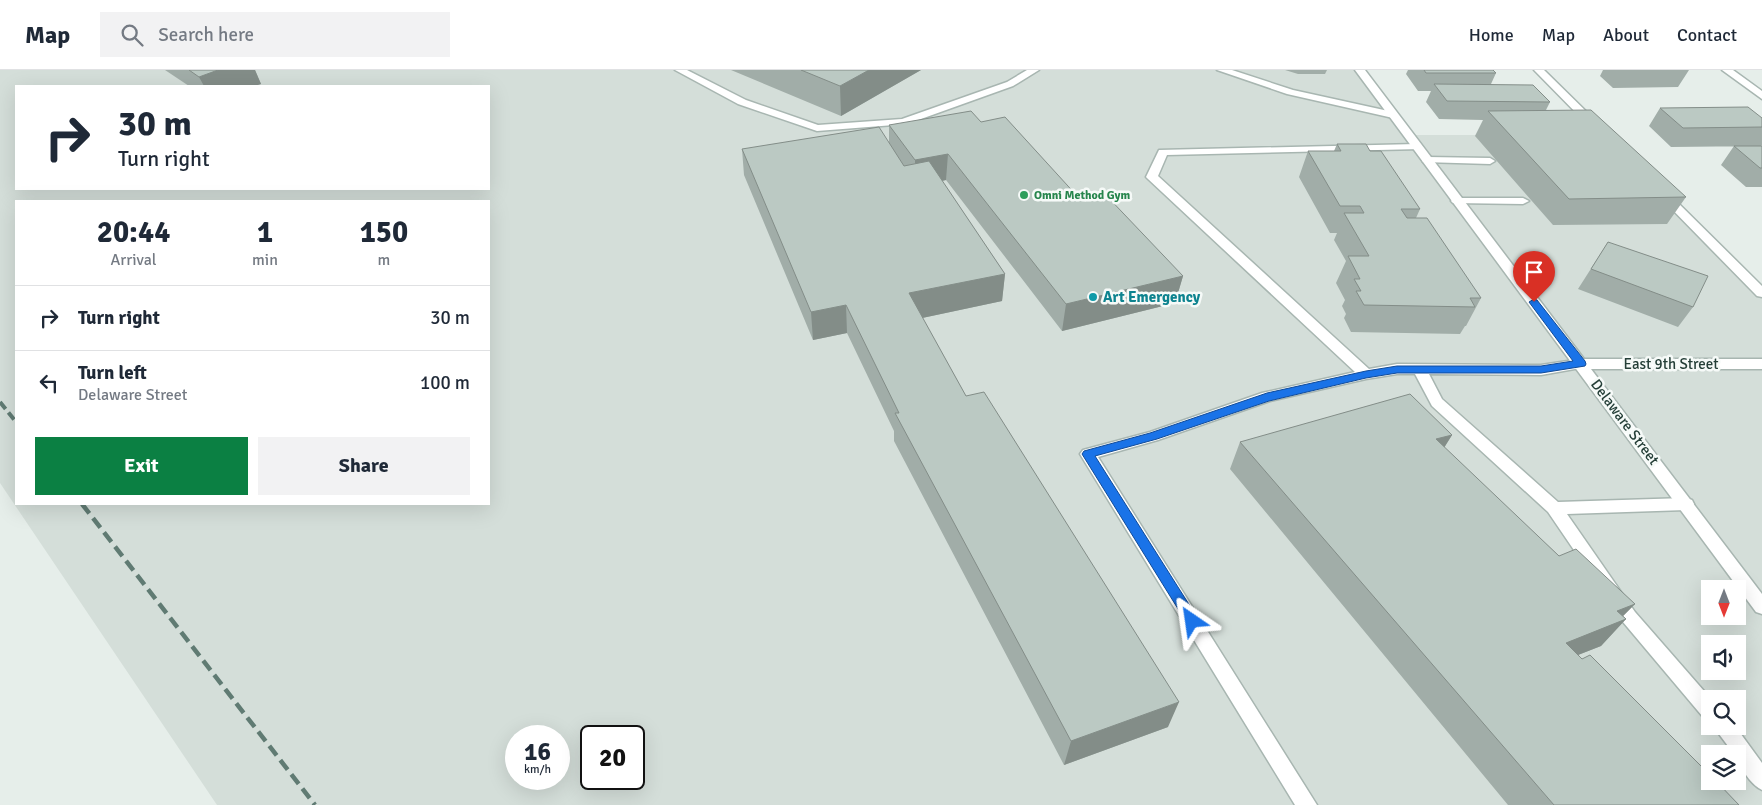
<!DOCTYPE html>
<html lang="en">
<head>
<meta charset="utf-8">
<style>
  body { margin:0; font-family:Signika,sans-serif; background:#f2f2f3; color:#1f2937; height:100vh; display:flex; flex-direction:column; font-size:19px; white-space:nowrap }
  * { box-sizing:border-box; margin:0 }
  p { font-size:16px; color:#747a83 }
  .icon { flex:none; width:28px; height:28px; fill:none; stroke:currentColor; stroke-width:2; stroke-linecap:round; stroke-linejoin:round }
  .map { position:relative; flex:1; overflow:hidden }
  .drawer { position:absolute; left:15px; top:130px; width:475px; height:305px; display:flex; flex-direction:column; background:#fff; border-radius:0px; box-shadow:0 5px 20px #0002 }
  .drawer>* { flex:none }
  .top-card { position:absolute; left:15px; top:15px; width:475px; height:105px; border-radius:0px; box-shadow:0 5px 20px #0002; background:#fff; color:#1f2937; overflow:hidden }
  .needle { width:32px; rotate:180deg }
  .tools { position:absolute; left:1701px; top:510px; display:grid; gap:10px }
  .tools a { display:grid; place-items:center; width:45px; height:45px; border-radius:0px; background:#fff; box-shadow:0 5px 20px #0002; font-size:25px }
  .speed { position:absolute; left:505px; top:655px; display:flex; gap:10px; font-size:25px; font-weight:700; text-align:center }
  .speed>* { display:grid; place-content:center; width:65px; height:65px; border-radius:50%; background:#fff; box-shadow:0 5px 20px #0002; line-height:1 }
  .speed small { font-size:12px; font-weight:400 }
  .speed .limit { border:2px solid #111; border-radius:8px; background:#fff; color:#111 }
  .pin { position:absolute; display:grid; place-items:center; width:42px; height:42px; color:#fff; margin:-51px -21px; border-radius:50% 50% 50% 0; rotate:-45deg; box-shadow:0 0 5px #0007 }
  .pin .icon { rotate:45deg }
  .me { position:absolute; width:55px; margin:-28px; rotate:328deg; stroke-linejoin:round; filter:drop-shadow(0 0 4px #0008) }
  .turn { display:flex; align-items:center; gap:18px; height:105px; padding:0 20px; font-size:22px }
  .turn .icon { width:65px; height:65px; stroke-width:2.5 }
  .turn b { display:block; font-size:35px; line-height:42px }
  .eta { display:flex; justify-content:space-evenly; align-items:center; height:85px; text-align:center }
  .eta b { font-size:30px; font-weight:700; line-height:35px }
  .action { display:flex; gap:10px; margin-top:auto; padding:10px 20px }
  .action a { flex:1; height:58px; border-radius:0px; background:#0b8043; color:#fff; font-size:20px; font-weight:700; line-height:58px; text-align:center }
  .action a+a { background:#f2f2f3; color:#1f2937 }
  ul { padding:0; list-style:none }
  li { display:flex; align-items:center; gap:15px; height:65px; padding:0 20px; border-top:1px solid #e0e1e3 }
  li div { flex:1 }
  li b { display:block; font-size:19px }
  li em { font-style:normal }
  header { display:flex; align-items:center; gap:30px; box-sizing:border-box; height:70px; padding:0 25px; background:#fff; border-bottom:1px solid #e0e1e3 }
  header strong { font-size:24px }
  nav { display:flex; gap:28px; margin-inline-start:auto; font-size:18px }
  .search { width:350px; height:45px; background:#f2f2f3; display:flex; align-items:center; gap:12px; box-sizing:border-box; padding:0 18px; border-radius:0px; color:#747a83; font-size:19px }
  .map>svg:first-child { display:block }
  .built { fill:#d4ded9; fill-rule:evenodd }
  .lines { fill:none; stroke-linecap:round; stroke-linejoin:round }
  .service-casing { stroke:#a8b6b1; stroke-width:3 }
  .minor-casing { stroke:#a8b6b1; stroke-width:3 }
  .service { fill:#fff; fill-rule:evenodd }
  .minor { fill:#fff; fill-rule:evenodd }
  .rail-far1 { stroke:#607b73; stroke-width:4; stroke-dasharray:9 4.5; stroke-linecap:butt }
  .rail { stroke:#607b73; stroke-width:4.5; stroke-dasharray:12 6; stroke-linecap:butt }
  .wall { fill:#a1ada8 }
  .shaded-wall { fill:#838d88 }
  .building { fill:#bbc9c3; stroke:#838d88 }
  .route { fill:#1a73e8; stroke:#114b97 }
  .leisure-dot { fill:#2e9e5b; stroke:#f6faf8; stroke-width:2 }
  .culture-dot { fill:#0f9aa8; stroke:#f6faf8; stroke-width:2 }
  .labels { text-anchor:middle; stroke-width:5; stroke-linejoin:round; paint-order:stroke }
  .far-leisure-label { font-size:12px; font-weight:bold; fill:#27864d; stroke:#f6faf8; text-anchor:start }
  .culture-label { font-size:15px; font-weight:bold; fill:#0d838f; stroke:#f6faf8; text-anchor:start }
  .street-label { font-size:15px; fill:#253f38; stroke:#f6faf8 }
</style>
</head>
<body>
<header>
<strong>Map</strong>
<div class="search"><svg class="icon" aria-label="search" viewBox="0 0 24 24"><circle cx="10" cy="10" r="6"/><path d="M15 15l6 6"/></svg>Search here</div>
<nav><a>Home</a><a>Map</a><a>About</a><a>Contact</a></nav>
</header>
<div class="map">
<svg width="1762" height="735" viewBox="0 0 1762 735">
  <rect width="100%" height="100%" fill="#e6eeea"/>
  <path class="built" d="M0 0H1360L1408 65H1604L1762 223V735H217L0 413ZM16 16H489V119H16ZM16 131H489V434H16ZM1710 519H1738V546H1710ZM1710 574H1738V601H1710ZM1710 629H1738V656H1710ZM516 666H559V709H516ZM591 666H634V709H591ZM1710 684H1738V711H1710Z"/>
  <g class="lines">
    <g class="service-casing">
      <path id="service" d="M675 0H687L746 30 818 55 902 49 1007 12 1027 0H1039L1013 16 907 54 817 61 738 34Z
        M1217 0H1232L1293 20 1393 42 1398 45 1393 48 1287 24Z
        M1534 0H1544L1597 52 1598 54 1597 56H1589Z
        M1417 74 1421 75 1422 77 1421 79 1167 85 1158 106 1369 299 1397 294 1541 295 1581 289 1586 291 1588 294 1586 297 1541 305 1429 304 1442 329 1558 432 1686 428 1692 430 1694 434 1692 438 1686 440 1567 444 1635 542 1711 629 1710 650 1703 647 1623 552 1548 442 1432 336 1415 304H1397L1366 309 1270 331 1158 370 1098 387 1317 735H1295L1080 384 1083 380 1150 362 1262 323 1355 302 1148 109 1146 107 1159 80Z
        M1427 87 1490 88 1495 91 1490 94 1423 92 1422 90Z
        M1664 122 1668 123 1762 216V227L1757 226 1660 127 1658 125Z
        M1457 128H1523L1529 131 1523 134 1453 133 1451 131 1453 129Z
        M1713 656H1735L1762 693V720C1751 715 1738 696 1738 684H1734Z"/>
    </g>
    <g class="minor-casing">
      <path id="minor" d="M1355 0H1365L1584 289H1762V299H1591L1762 524V544L1756 542Z
        M1722 0H1733L1762 21V29Z"/>
    </g>
    <use href="#service" class="service"/>
    <use href="#minor" class="minor"/>
    <path class="rail-far1" d="M0 332 16 352"/>
    <path class="rail" d="M82 434 315 735"/>
  </g>
  <path class="wall" d="M165 0H255L261 14 254 16H189Z
    M731 0H921L841 46Z
    M1285 0H1327L1325 4H1298Z
    M1408 0H1493L1496 3 1491 14 1550 32 1546 40 1686 127 1667 154 1553 155 1475 66 1483 50 1439 49 1426 32 1431 21H1418L1406 4Z
    M1603 0H1689L1678 17 1613 18 1600 6Z
    M1660 38 1762 48V75L1761 76 1671 77 1649 56Z
    M981 52 1078 127 1183 206 1175 233 1062 261 946 110 942 111 1005 204 1002 231 922 248 966 326 1168 657 1064 695 894 371V361L847 263 813 270 744 105 742 79 889 72V55Z
    M1337 74 1370 81 1420 139 1416 148 1481 228 1466 256H1465L1460 264 1351 262 1344 248 1346 244 1342 236 1345 230 1336 213 1346 191 1334 170 1337 163H1330L1299 107 1308 81H1334Z
    M1734 76H1762V117H1746L1721 95Z
    M1608 172 1693 237 1678 257 1578 219Z
    M1452 365 1444 378 1559 486 1635 534 1623 546 1626 549 1601 576 1578 585 1739 735H1508L1230 399 1240 372Z"/>
  <path class="shaded-wall" d="M218 0H255L261 14 254 16H204L199 7Z
    M869 0H921L841 46 840 16Z
    M948 84 946 110 915 116V90Z
    M1005 204 1002 231 908 251 909 223Z
    M1183 206 1175 233 1062 261 1066 234Z
    M846 235 847 263 813 270 811 242Z
    M1452 365 1435 392 1436 369Z
    M1635 534 1616 553 1626 549 1601 576 1542 599 1566 573 1617 541Z
    M1179 632 1168 657 1064 695 1071 671Z"/>
  <path class="building" d="M189 0H218L199 7Z
    M801 0H869L840 16Z
    M1424 0H1493L1496 3H1426Z
    M1434 14 1533 15 1550 32 1447 31Z
    M1748 37 1762 48V57L1683 58 1660 38Z
    M1591 40 1686 127 1569 129 1488 41Z
    M971 41 981 52 1005 47 1078 127 1103 122 1183 206 1066 234 948 84 915 90 889 55Z
    M879 57 904 96 929 91 1005 204 909 223 966 326 984 322 1179 632 1071 671 895 343H899L846 235 811 242 742 79Z
    M1337 74H1366L1370 81H1381L1420 139H1401L1407 148H1427L1481 228H1470L1475 237 1364 235 1356 221H1361L1354 209H1360L1348 186H1369L1344 143H1364L1360 136H1340L1308 81H1341Z
    M1734 76H1762V98H1760Z
    M1608 172 1708 206 1693 237 1591 199Z
    M1410 324 1452 365 1436 369 1559 486 1576 479 1635 534 1617 541 1626 549 1566 573 1582 589 1590 585 1710 705V711H1716L1739 735H1554L1240 372Z"/>
  <path class="route" d="M1534 229 1537 230 1585 291 1586 294 1585 296 1541 303H1397L1366 308 1269 331 1157 369 1095 386 1197 547 1199 551 1197 555 1192 557 1188 555 1082 384 1084 381 1150 363 1267 323 1366 301 1397 296H1541L1573 291 1529 232Z"/>
  <circle class="leisure-dot" cx="1024" cy="125" r="5"/>
  <circle class="culture-dot" cx="1093" cy="227" r="5"/>
  <g class="labels">
    <g class="far-leisure-label">
      <text x="1034" y="129">Omni Method Gym</text>
    </g>
    <g class="culture-label">
      <text x="1103" y="232">Art Emergency</text>
    </g>
    <g class="street-label">
      <text x="1671" y="299">East 9th Street</text>
      <text transform="translate(1625 352) rotate(53)" y="5">Delaware Street</text>
    </g>
  </g>
</svg>
<div class="tools">
<a><svg class="needle" viewBox="-14 -14 28 28"><path d="M0-13l5 13h-10z" fill="#e53935"/><path d="M0 13l5-13h-10z" fill="#747a83"/></svg></a>
<a><svg class="icon" aria-label="sound" viewBox="0 0 24 24"><path d="M4 9h4l5-4v14l-5-4H4zM17 9q2 3 0 6"/></svg></a>
<a><svg class="icon" aria-label="search" viewBox="0 0 24 24"><circle cx="10" cy="10" r="6"/><path d="M15 15l6 6"/></svg></a>
<a><svg class="icon" aria-label="layers" viewBox="0 0 24 24"><path d="M12 4l9 5-9 5-9-5zM3 14l9 5 9-5"/></svg></a>
</div>
<div class="speed"><div>16<small>km/h</small></div><div class="limit">20</div></div>
<div class="pin" style="left:1534px;top:232px;background:#d93025"><svg class="icon" aria-label="arrive" viewBox="0 0 24 24"><path d="M6 21V4h12l-3 4 3 4H6"/></svg></div>
<svg class="me" style="left:1192px;top:551px" viewBox="-20 -20 40 40"><path d="M0-17L14 15 0 8-14 15z" fill="#1a73e8" stroke="#fff" stroke-width="4"/></svg>
<div class="top-card">
<div class="turn"><svg class="icon" aria-label="right" viewBox="0 0 24 24"><path d="M7 20v-9h11M14 6l5 5-5 5"/></svg><div><b>30 m</b>Turn right</div></div>
</div>
<section class="drawer">
<div class="eta">
<div><b>20:44</b><p>Arrival</p></div>
<div><b>1</b><p>min</p></div>
<div><b>150</b><p>m</p></div>
</div>
<ul>
<li><svg class="icon" aria-label="right" viewBox="0 0 24 24"><path d="M7 20v-9h11M14 6l5 5-5 5"/></svg><div><b>Turn right</b></div><em>30 m</em></li>
<li><svg class="icon" aria-label="left" viewBox="0 0 24 24"><path d="M17 20v-9H6M10 6l-5 5 5 5"/></svg><div><b>Turn left</b><p>Delaware Street</p></div><em>100 m</em></li>
</ul>
<div class="action"><a>Exit</a><a>Share</a></div>
</section>
</div>
</body>
</html>
